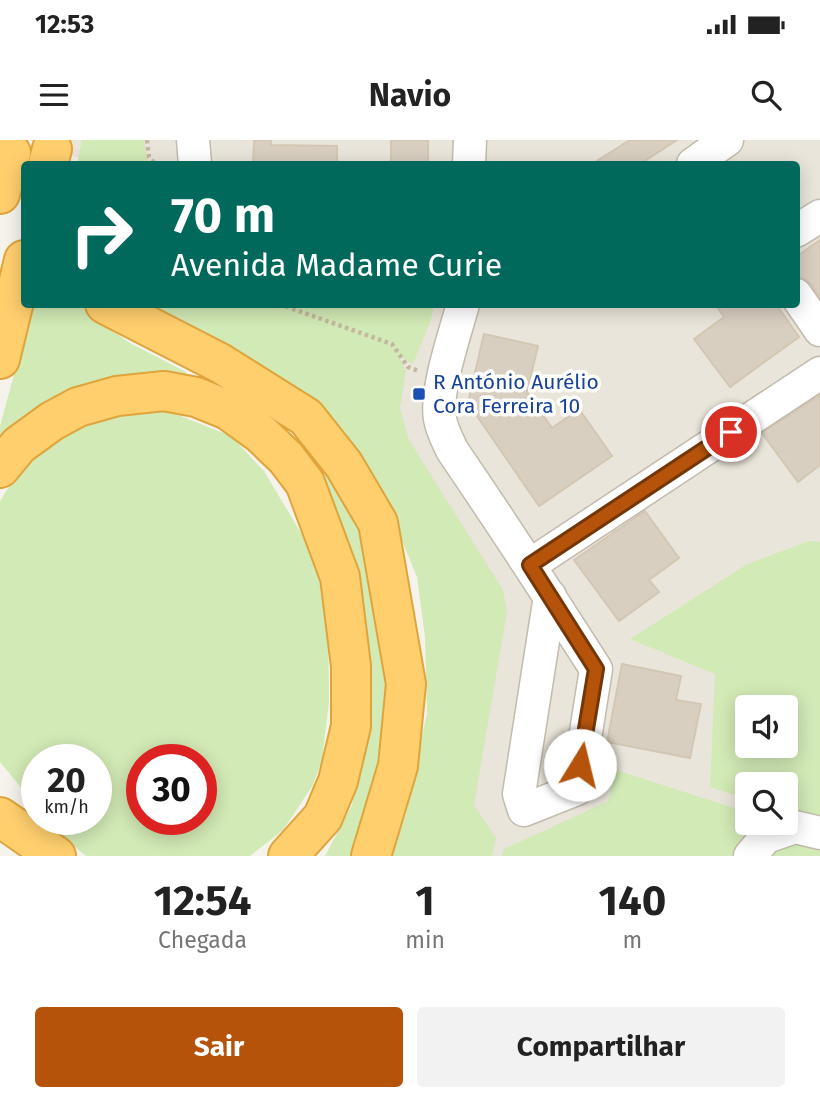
<!DOCTYPE html>
<html lang="pt">
<head>
<meta charset="utf-8">
<style>
  body { margin:0; font-family:"Fira Sans",sans-serif; background:#f2f2f2; color:#222; height:100vh; display:flex; flex-direction:column; font-size:26px; white-space:nowrap }
  * { box-sizing:border-box; margin:0 }
  p { font-size:23px; color:#767676 }
  .icon { flex:none; width:38px; height:38px; fill:none; stroke:currentColor; stroke-width:2; stroke-linecap:round; stroke-linejoin:round }
  .map { position:relative; height:716px; overflow:hidden }
  .side { display:flex; flex-direction:column; background:#fff; flex:1 }
  .side>* { flex:none }
  .hud { position:absolute; left:21px; top:21px; width:779px; height:147px; border-radius:7px; box-shadow:0 4px 18px #0003; background:#00695c; color:#fff; overflow:hidden }
  .buttons { position:absolute; left:735px; top:555px; display:grid; gap:14px }
  .buttons a { display:grid; place-items:center; width:63px; height:63px; border-radius:7px; background:#fff; box-shadow:0 4px 18px #0003; font-size:35px }
  .speed { position:absolute; left:21px; top:604px; display:flex; gap:14px; font-size:35px; font-weight:700; text-align:center }
  .speed>* { display:grid; place-content:center; width:91px; height:91px; border-radius:50%; background:#fff; box-shadow:0 4px 18px #0003; line-height:1 }
  .speed small { font-size:18px; font-weight:400 }
  .speed .limit { border:10px solid #d22; background:#fff; color:#111 }
  .pin { position:absolute; display:grid; place-items:center; width:60px; height:60px; color:#fff; margin:-30px; border:4px solid #fff; border-radius:50%; box-shadow:0 2px 7px #0007 }
  .me { position:absolute; width:77px; margin:-38px; rotate:9deg; stroke-linejoin:round; filter:drop-shadow(0 0 5px #0008) }
  .turn { display:flex; align-items:center; gap:24px; height:147px; padding:0 35px; font-size:32px }
  .turn .icon { width:91px; height:91px; stroke-width:2.5 }
  .turn b { display:block; font-size:49px; line-height:60px }
  .eta { display:flex; justify-content:space-evenly; align-items:center; height:119px; text-align:center }
  .eta b { font-size:42px; font-weight:700; line-height:49px }
  .action { display:flex; gap:14px; margin-top:auto; padding:14px 35px }
  .action a { flex:1; height:80px; border-radius:7px; background:#b45309; color:#fff; font-size:28px; font-weight:700; line-height:80px; text-align:center }
  .action a+a { background:#f2f2f2; color:#222 }
  .status { display:flex; justify-content:space-between; align-items:center; height:49px; padding:0 35px; background:#fff; direction:ltr }
  .status svg { height:19px; fill:currentColor }
  header { display:flex; justify-content:space-between; align-items:center; height:91px; padding:0 35px; background:#fff; font-size:32px; font-weight:700 }
  .map>svg:first-child { display:block }
  .residential { fill:#eae5da; fill-rule:evenodd }
  .green { fill:#d2eab5; fill-rule:evenodd }
  .building { fill:#d8cfc1; stroke:#d3c7b4; stroke-width:2 }
  .lines { fill:none; stroke-linecap:round; stroke-linejoin:round }
  .minor-casing { stroke:#c2bbae; stroke-width:35 }
  .highway-casing { stroke:#e0a43c; stroke-width:42 }
  .path { stroke:#c4b79f; stroke-width:4.5; stroke-dasharray:3.5 3.5; stroke-linecap:butt }
  .minor { stroke:#fff; stroke-width:32 }
  .highway { stroke:#ffcf6e; stroke-width:38 }
  .route-casing { stroke:#753606; stroke-width:18 }
  .route { stroke:#b45309; stroke-width:12 }
  .transit-dot { fill:#1a4fb4; stroke:#fff; stroke-width:2.5 }
  .labels { text-anchor:middle; stroke-width:7; stroke-linejoin:round; paint-order:stroke }
  .transit-label { font-size:21px; fill:#164399; stroke:#fff; text-anchor:start }
</style>
</head>
<body>
<div class="status"><b>12:53</b><svg viewBox="0 0 49 12"><path d="M0 12V9h3v3zM5 12V6h3v6zM10 12V3h3v9zM15 12V0h3v12zM26 1h20v11H26zM47 4h2v5h-2z"/></svg></div>
<header><svg class="icon" aria-label="menu" viewBox="0 0 24 24"><path d="M4 6h16M4 12h16M4 18h16"/></svg>Navio<svg class="icon" aria-label="search" viewBox="0 0 24 24"><circle cx="10" cy="10" r="6"/><path d="M15 15l6 6"/></svg></header>
<div class="map">
<svg width="820" height="716" viewBox="0 0 820 716">
  <rect width="100%" height="100%" fill="#f6f3ec"/>
  <path class="residential" d="M28 0H820V716H451L468 433 223 165 796 164V24H88L84 20ZM747 567H786V606H747ZM747 644H786V682H747Z"/>
  <path class="green" d="M82 0H144L147 19 151 24H77Z
    M33 165H80L128 202 186 232 182 243C140 239 96 234 58 256 37 268 22 288 0 299V286Z
    M140 165H434L431 180 413 224 398 214 406 231 400 268 409 300 503 450 507 472 474 665 496 698 492 716H392L406 673 427 573 425 497 417 437 396 386 344 308Z
    M168 271 231 296 264 331 307 403 328 468 329 562 322 620 313 645 283 690 250 716H86L59 694 47 679H96V620H37V667L0 622V361L18 333 69 289 117 275ZM142 620H201V679H142Z
    M302 290 355 363 392 568 377 638 352 716H325L352 665 364 590 300 322Z
    M808 401 820 402V683L786 672V644H747V659L710 647 715 534 630 499 746 425ZM747 567H786V606H747Z
    M616 630 747 672V682L780 683 820 695V716H502L504 709 608 661Z"/>
  <path class="building" d="M254 0H271V5L337 6V24H253Z
    M391 0H428V24H391Z
    M630 0H677L640 24H592Z
    M820 100V158L811 144 805 139 800 138 796 132V117Z
    M715 164H776L799 197 730 247 694 199 724 177Z
    M484 194 538 206 527 252 552 288 579 269 612 316 539 366 468 263Z
    M820 255V325L798 342 762 293Z
    M645 371 679 418 649 440 659 452 619 481 574 420Z
    M622 524 681 536 676 560 701 564 690 618 607 602Z"/>
  <g class="lines">
    <g class="minor-casing">
      <path id="minor" d="M193 0 195 24
        M469 24 470 0
        M693 24 727 0
        M796 91 820 76
        M796 155 820 190
        M463 164C455 194 435 250 440 279 442 290 447 299 452 310 501 382 549 455 596 529L577 649 524 670 519 654 550 456
        M530 425 820 233
        M750 716 766 697 795 687 820 693"/>
    </g>
    <g class="highway-casing">
      <path id="highway" d="M48 24 52 9
        M0 54 11 13
        M105 164 220 223 306 277 344 325 378 383 406 544 398 626 371 716
        M0 219 24 120
        M0 328 19 305 52 281 78 267 117 256 164 251 196 257 228 270 261 294 286 318 305 343 340 437 351 526V586L338 641 323 677 288 716
        M0 677 56 716"/>
    </g>
    <path class="path" d="M147 0 149 17 155 24
      M279 164 392 204 408 227 419 231"/>
    <use href="#minor" class="minor"/>
    <use href="#highway" class="highway"/>
  </g>
  <g class="lines">
    <g class="route-casing">
      <path id="route" d="M580 625 596 529 530 425 731 292"/>
    </g>
    <use href="#route" class="route"/>
  </g>
  <rect class="transit-dot" x="412" y="247" width="14" height="14" rx="3.5"/>
  <g class="labels">
    <g class="transit-label">
      <text x="433" y="249">R António Aurélio<tspan x="433" dy="24">Cora Ferreira 10</tspan></text>
    </g>
  </g>
</svg>
<div class="buttons">
<a><svg class="icon" aria-label="sound" viewBox="0 0 24 24"><path d="M4 9h4l5-4v14l-5-4H4zM17 9q2 3 0 6"/></svg></a>
<a><svg class="icon" aria-label="search" viewBox="0 0 24 24"><circle cx="10" cy="10" r="6"/><path d="M15 15l6 6"/></svg></a>
</div>
<div class="speed"><div>20<small>km/h</small></div><div class="limit">30</div></div>
<div class="pin" style="left:731px;top:292px;background:#d93025"><svg class="icon" aria-label="arrive" viewBox="0 0 24 24"><path d="M6 21V4h12l-3 4 3 4H6"/></svg></div>
<svg class="me" style="left:580px;top:625px" viewBox="-20 -20 40 40"><circle r="19" fill="#fff"/><path d="M0-13L10 11 0 6-10 11z" fill="#b45309"/></svg>
<div class="hud">
<div class="turn"><svg class="icon" aria-label="right" viewBox="0 0 24 24"><path d="M7 20v-9h11M14 6l5 5-5 5"/></svg><div><b>70 m</b>Avenida Madame Curie</div></div>
</div>
</div>
<section class="side">
<div class="eta">
<div><b>12:54</b><p>Chegada</p></div>
<div><b>1</b><p>min</p></div>
<div><b>140</b><p>m</p></div>
</div>
<div class="action"><a>Sair</a><a>Compartilhar</a></div>
</section>
</body>
</html>
